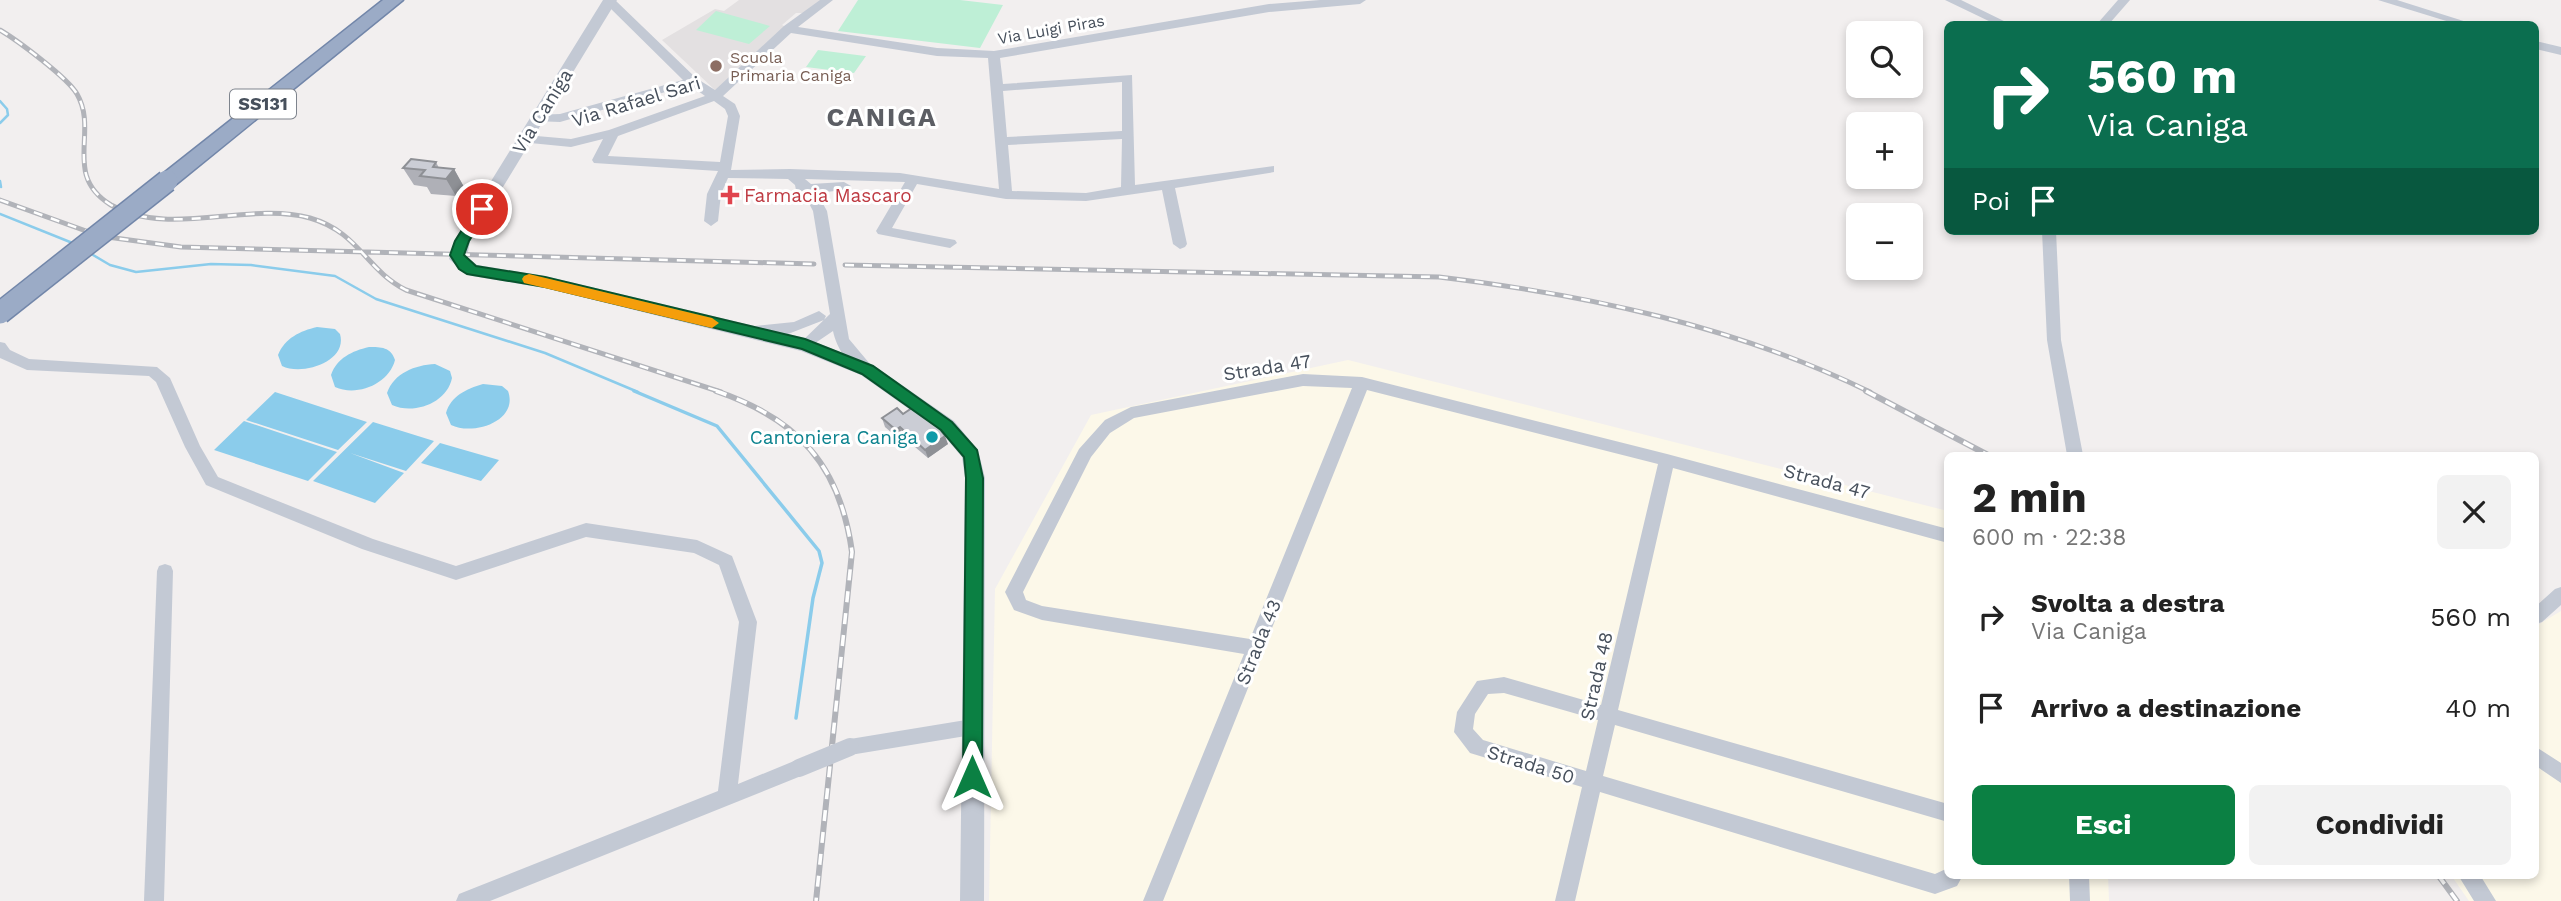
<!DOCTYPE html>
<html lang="it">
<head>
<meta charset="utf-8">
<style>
  body { margin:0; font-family:"Work Sans",sans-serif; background:#f2f2f2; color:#222; height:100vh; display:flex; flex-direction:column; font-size:26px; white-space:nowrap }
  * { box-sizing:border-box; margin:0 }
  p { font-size:23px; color:#767676 }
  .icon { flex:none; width:38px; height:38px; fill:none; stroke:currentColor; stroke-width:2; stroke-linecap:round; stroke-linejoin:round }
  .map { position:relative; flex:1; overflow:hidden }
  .details { position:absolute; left:1944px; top:452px; width:595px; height:427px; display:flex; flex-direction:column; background:#fff; border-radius:10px; box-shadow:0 4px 10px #0003 }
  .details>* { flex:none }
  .banner { position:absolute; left:1944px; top:21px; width:595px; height:214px; border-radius:10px; box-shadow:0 4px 10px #0003; background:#0b6e4f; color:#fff; overflow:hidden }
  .tools { position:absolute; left:1846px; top:21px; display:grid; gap:14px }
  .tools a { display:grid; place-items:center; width:77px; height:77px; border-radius:10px; background:#fff; box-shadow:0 4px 10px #0003; font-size:35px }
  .pin { position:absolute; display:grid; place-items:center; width:60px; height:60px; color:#fff; margin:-30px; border:4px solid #fff; border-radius:50%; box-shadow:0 2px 7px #0007 }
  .me { position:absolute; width:77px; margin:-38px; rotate:0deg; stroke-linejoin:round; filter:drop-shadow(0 0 5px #0008) }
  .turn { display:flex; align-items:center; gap:24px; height:147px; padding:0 28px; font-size:32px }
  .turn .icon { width:91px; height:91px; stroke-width:2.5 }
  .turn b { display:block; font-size:49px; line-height:60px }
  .then { display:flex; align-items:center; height:66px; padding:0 28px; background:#0003; gap:14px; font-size:26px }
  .round { display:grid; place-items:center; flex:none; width:74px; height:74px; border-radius:10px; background:#f2f2f2 }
  .head { display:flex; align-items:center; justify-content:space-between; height:119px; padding:0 28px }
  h1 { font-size:42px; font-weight:700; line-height:52px }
  .action { display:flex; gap:14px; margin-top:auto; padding:14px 28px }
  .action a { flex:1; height:80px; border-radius:10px; background:#0b8043; color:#fff; font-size:28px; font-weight:700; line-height:80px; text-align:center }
  .action a+a { background:#f2f2f2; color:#222 }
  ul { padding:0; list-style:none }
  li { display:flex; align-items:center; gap:21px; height:91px; padding:0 28px }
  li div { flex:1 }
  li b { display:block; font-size:26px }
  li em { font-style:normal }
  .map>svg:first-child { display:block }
  .commercial { fill:#fcf8e9 }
  .education { fill:#e3e0e1 }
  .green { fill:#beefd6 }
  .water { fill:#8bcceb }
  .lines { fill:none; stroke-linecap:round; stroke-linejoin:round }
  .stream-far1 { stroke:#8bcceb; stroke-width:2.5 }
  .stream { stroke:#8bcceb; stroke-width:3.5 }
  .trunk-casing { stroke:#7286a9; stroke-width:3 }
  .minor { fill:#c3c9d4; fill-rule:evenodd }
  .tertiary { fill:#c3c9d4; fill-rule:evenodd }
  .trunk { fill:#9babc6; fill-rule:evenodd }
  .rail-far1-casing { stroke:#b1b3b9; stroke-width:5 }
  .rail-casing { stroke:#b1b3b9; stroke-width:6 }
  .rail-far1 { stroke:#fff; stroke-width:2.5; stroke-dasharray:9; stroke-linecap:butt }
  .rail { stroke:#fff; stroke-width:3.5; stroke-dasharray:11; stroke-linecap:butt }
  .trunk-bridge-casing { stroke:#7286a9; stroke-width:24; stroke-linecap:butt }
  .minor-bridge { stroke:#c3c9d4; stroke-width:18 }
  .trunk-bridge { stroke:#9babc6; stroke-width:21 }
  .wall { fill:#afb0b7 }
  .shaded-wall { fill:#8e9095 }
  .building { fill:#cbcdd5; stroke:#8e9095; stroke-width:2 }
  .route { fill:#0b8043; stroke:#07532c; stroke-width:2 }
  .slow { fill:#f59e0b }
  .education-dot { fill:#8d6e63; stroke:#fff; stroke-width:2.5 }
  .health-dot { fill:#e0444e; stroke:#fff; stroke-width:2.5 }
  .culture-dot { fill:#0f9aa8; stroke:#fff; stroke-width:2.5 }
  .labels { text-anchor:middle; stroke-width:6; stroke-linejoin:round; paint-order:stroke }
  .far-street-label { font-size:16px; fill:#47505c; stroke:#fff }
  .far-education-label { font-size:16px; fill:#785e54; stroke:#fff; text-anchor:start }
  .shield { fill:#fff; stroke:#7e848d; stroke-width:2 }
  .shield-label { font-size:18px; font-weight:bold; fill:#47505c }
  .street-label { font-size:19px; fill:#47505c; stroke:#fff }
  .health-label { font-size:19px; fill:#be3a42; stroke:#fff; text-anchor:start }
  .culture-label { font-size:19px; fill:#0d838f; stroke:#fff; text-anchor:end }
  .district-label { font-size:26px; font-weight:bold; letter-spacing:2px; fill:#5c5e64; stroke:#fff }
</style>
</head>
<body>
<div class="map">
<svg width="2561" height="901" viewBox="0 0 2561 901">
  <rect width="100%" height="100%" fill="#f2efef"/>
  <path class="commercial" d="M1348 360 1948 511V875H2108L2109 901H989L995 589 1091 415Z
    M2561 611V901H2469L2451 875H2536V626Z"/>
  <path class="education" d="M739 0H821L807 13H796L782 25 786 27 716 91 662 40 715 9 724 11Z"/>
  <path class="green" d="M858 0H960L1003 5 980 48 838 31Z
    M716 11 770 26 749 44 696 30Z
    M818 50 865 56H866L854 73 806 67Z"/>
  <path class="water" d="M317 327 335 329 340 334C348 362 302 376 282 366L278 355C285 338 300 331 317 327Z
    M369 347C381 347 391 347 395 360 389 384 357 397 335 387L331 375C337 358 352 351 369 347Z
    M435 364 450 371 452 378C447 403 414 415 392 405L387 393C394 373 415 365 435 364Z
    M483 384 502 386 508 391C519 421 473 436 451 425L446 413C451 396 466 389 483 384Z
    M275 392 367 422 338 450 246 420Z
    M244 421 337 452 308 481 214 450Z
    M373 422 434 441 406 471 350 453 404 473 375 503 313 481Z
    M440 443 499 460 481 481 421 463Z"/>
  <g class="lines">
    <path class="stream-far1" d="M0 101 7 109 8 115 0 123
      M0 181 1 187
      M0 214 75 244
      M88 252 110 265 136 272 211 264 251 265 335 276 376 299 545 353 638 392"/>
    <path class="stream" d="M634 391 717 426 819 551 822 563 813 598 796 718"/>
    <g class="trunk-casing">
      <path id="trunk" d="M383 0H403L174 186H160L157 181 160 176Z"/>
    </g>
    <path class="minor" d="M606 0H615L696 78 715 90 784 26 820 0H833L798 27 937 48 994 51 1269 4 1320 0H1366L1360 4 1269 12 1000 58 1003 84 1132 75 1135 185 1274 166V172L1269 173 1175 188 1187 244 1185 247 1180 249 1173 244 1162 190 1086 201 1006 199 917 184 892 228 955 240 957 243 950 248 878 234 876 231 905 182 805 179 811 184 844 182 851 186 844 190 817 193 827 211 849 339 875 370 867 376C850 370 836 347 833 331L805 350 798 345 830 314 813 211 803 192 796 190 795 185 788 179 728 178 721 194 718 221 711 226 704 221 707 194 718 171 594 163 592 160 603 139 571 147 520 142V136L525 135 571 139 609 130 705 96 690 85 560 122 533 121V115L560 114 683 80 606 4ZM791 33 937 56 988 58 999 189 900 173 790 169 731 170 740 116 735 104 723 96ZM1122 82V131L1007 137 1003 91ZM714 101 725 109 728 116 720 162 608 156 618 136ZM1122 139 1121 187 1086 193 1012 191 1008 145Z
      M1945 0H1961L2010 24H1995Z
      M2118 0H2130L2109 24H2097Z
      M2378 0H2397L2473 24H2456Z
      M2536 41 2561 47V55L2536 49Z
      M2042 231H2056L2061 340 2083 455H2067L2047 340Z
      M819 311 826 316 824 320 788 334 755 336 748 331 755 326 794 322Z
      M0 342 5 343 10 350 29 359 157 367 170 378 200 446 218 477 373 539 456 566 586 523 697 540 732 556 757 622 738 784 799 759 806 762 808 768 806 774 490 901H456L459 894 718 791 739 622 719 565 694 553 586 537 456 580 362 549 206 485 185 447 156 382 149 376 27 370 0 358Z
      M1303 374 1362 377 1667 454 1948 529V543L1673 468 1618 710 1948 804V822L1615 725 1603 776 1935 874 1948 868V875H1963L1957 886 1935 894 1600 792 1575 901H1555L1582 787 1470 753 1454 732 1457 712 1477 681 1504 677 1601 705 1658 464 1367 390 1163 901H1143L1244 654 1042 620 1014 610 1005 592 1079 449 1105 420 1131 407ZM1303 386 1352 388 1250 639 1042 606 1026 600 1023 592 1091 457 1110 433 1134 418ZM1504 693 1598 720 1586 771 1483 740 1473 729 1475 714 1488 694Z
      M165 564 171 566 173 571 164 901H144L157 571 159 566Z
      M2561 587V605L2542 622 2536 624V606L2555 589Z
      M972 719 978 721 981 727 978 733 972 735 850 755 843 753 841 747 843 741 850 739Z
      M2536 747 2561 763V783L2536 766Z
      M2069 875H2089L2090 901H2070Z
      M2458 875H2480L2496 901H2474Z"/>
    <path class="tertiary" d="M603 0H617L470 241 467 257 477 265 545 276 805 338 873 365 954 421 978 450 985 478 984 901H960L965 478 962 457 940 431 861 375 801 351 545 288 472 276 466 274 449 259 454 241Z"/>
    <use href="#trunk" class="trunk"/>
    <g class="rail-far1-casing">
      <path id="rail-far1" d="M0 30C17 40 68 78 77 94 99 132 62 175 111 205 168 238 248 201 310 218 359 232 366 270 406 290L721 392
        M0 200 100 236 181 247 814 264
        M845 265 1439 277C1588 295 1735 326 1870 392"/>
    </g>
    <g class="rail-casing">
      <path id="rail" d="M716 391C798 419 840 465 852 552L816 901
        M1866 391 1988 455
        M2438 875 2457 901"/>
    </g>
    <use href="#rail-far1" class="rail-far1"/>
    <use href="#rail" class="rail"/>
    <g class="trunk-bridge-casing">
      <path id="trunk-bridge" d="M0 313 167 181"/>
    </g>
    <path class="minor-bridge" d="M799 768 850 747"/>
    <use href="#trunk-bridge" class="trunk-bridge"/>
  </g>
  <path class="wall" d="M436 162 439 168 454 169 464 187 456 196 431 194 427 187 414 185 403 168Z
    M903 414 948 444 928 458 902 436 899 439 885 427 882 418Z"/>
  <path class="shaded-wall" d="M454 169 464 187 456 196 446 179Z
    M900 427 902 436 899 439 896 430Z
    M945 436 948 444 928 458 925 450Z"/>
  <path class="building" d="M411 159 436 162 433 167 454 169 446 179 420 176 425 170 403 168Z
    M897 408 903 414 912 408 936 424 945 436 925 450 900 427 896 430 882 418Z"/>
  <path class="route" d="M482 205 489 209 469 241 464 255 476 266 545 277 805 339 873 366 952 422 977 450 983 478 982 777 979 783 972 786 966 783 963 777 966 478 964 457 941 430 862 374 802 349 545 287 467 274 459 269 450 255 455 241 477 206Z"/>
  <path class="slow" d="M529 274 712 318 719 323 712 328 524 283 522 279 524 276Z"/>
  <circle class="education-dot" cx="716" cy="66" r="7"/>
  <path class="health-dot" d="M726.5 184.5h7v7h7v7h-7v7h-7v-7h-7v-7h7z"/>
  <circle class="culture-dot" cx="932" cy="437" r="7"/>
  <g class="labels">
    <g class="far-street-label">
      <text transform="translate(1051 29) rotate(-10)" y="6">Via Luigi Piras</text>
    </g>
    <g class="far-education-label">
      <text x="730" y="63">Scuola<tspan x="730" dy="18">Primaria Caniga</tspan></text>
    </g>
    <rect class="shield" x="230" y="89.5" width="66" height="29" rx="5"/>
    <g class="shield-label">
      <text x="263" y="110">SS131</text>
    </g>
    <g class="street-label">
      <text transform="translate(636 101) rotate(-17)" y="7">Via Rafael Sari</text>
      <text transform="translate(542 111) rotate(-58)" y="7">Via Caniga</text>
      <text transform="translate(1267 367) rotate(-9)" y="7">Strada 47</text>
      <text transform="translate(1827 481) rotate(15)" y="7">Strada 47</text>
      <text transform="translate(1258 642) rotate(-68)" y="7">Strada 43</text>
      <text transform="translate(1596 676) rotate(-77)" y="7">Strada 48</text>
      <text transform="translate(1531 764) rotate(17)" y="7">Strada 50</text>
    </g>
    <g class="health-label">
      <text x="744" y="202">Farmacia Mascaro</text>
    </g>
    <g class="culture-label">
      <text x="918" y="444">Cantoniera Caniga</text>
    </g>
    <g class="district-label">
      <text x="882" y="126">CANIGA</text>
    </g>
  </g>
</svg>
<div class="tools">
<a><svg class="icon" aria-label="search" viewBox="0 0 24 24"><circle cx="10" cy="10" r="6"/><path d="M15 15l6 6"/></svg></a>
<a>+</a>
<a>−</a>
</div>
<div class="pin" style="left:482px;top:209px;background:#d93025"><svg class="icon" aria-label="arrive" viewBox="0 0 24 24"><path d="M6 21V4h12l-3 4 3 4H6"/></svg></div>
<svg class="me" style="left:972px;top:777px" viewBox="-20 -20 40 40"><path d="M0-17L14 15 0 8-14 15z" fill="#0b8043" stroke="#fff" stroke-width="4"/></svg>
<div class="banner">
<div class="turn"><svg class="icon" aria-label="right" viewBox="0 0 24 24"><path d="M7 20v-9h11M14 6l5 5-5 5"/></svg><div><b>560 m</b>Via Caniga</div></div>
<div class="then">Poi<svg class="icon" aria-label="arrive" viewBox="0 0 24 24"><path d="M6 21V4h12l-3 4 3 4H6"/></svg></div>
</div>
<section class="details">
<div class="head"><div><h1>2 min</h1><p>600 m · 22:38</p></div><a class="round"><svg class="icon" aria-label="close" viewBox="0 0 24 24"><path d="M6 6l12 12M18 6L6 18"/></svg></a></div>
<ul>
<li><svg class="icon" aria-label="right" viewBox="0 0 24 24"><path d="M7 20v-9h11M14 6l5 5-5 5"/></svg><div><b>Svolta a destra</b><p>Via Caniga</p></div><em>560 m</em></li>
<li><svg class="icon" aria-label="arrive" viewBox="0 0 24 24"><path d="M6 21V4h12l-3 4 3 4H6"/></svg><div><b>Arrivo a destinazione</b></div><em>40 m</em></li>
</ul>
<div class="action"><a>Esci</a><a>Condividi</a></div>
</section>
</div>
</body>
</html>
